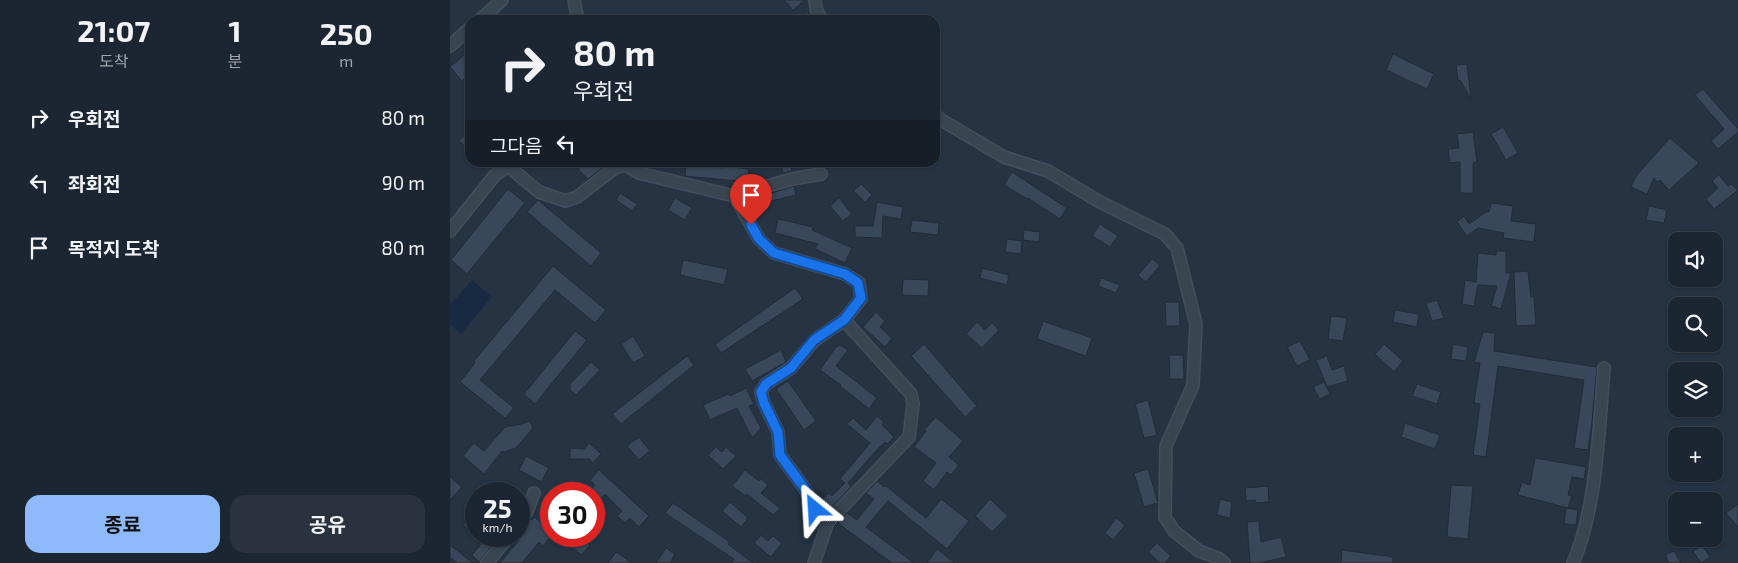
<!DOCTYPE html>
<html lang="ko">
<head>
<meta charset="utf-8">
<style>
  body { margin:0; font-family:"Exo 2","Noto Sans KR",sans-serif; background:#29323e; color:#f1f3f6; height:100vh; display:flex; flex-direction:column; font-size:19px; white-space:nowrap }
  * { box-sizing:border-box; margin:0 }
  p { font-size:16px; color:#a0a5ac }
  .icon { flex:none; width:28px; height:28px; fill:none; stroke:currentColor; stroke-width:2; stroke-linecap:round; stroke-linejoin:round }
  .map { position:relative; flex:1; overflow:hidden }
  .side { display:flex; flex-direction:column; background:#1c2632; width:450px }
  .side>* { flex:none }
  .guide { position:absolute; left:15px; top:15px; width:475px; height:152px; border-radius:15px; box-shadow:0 1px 4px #0004,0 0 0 1px #3a434d; background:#1c2632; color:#f1f3f6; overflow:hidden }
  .fabs { position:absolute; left:1218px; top:232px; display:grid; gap:10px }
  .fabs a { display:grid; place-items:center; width:55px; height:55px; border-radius:10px; background:#1c2632; box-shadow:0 1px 4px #0004,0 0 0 1px #3a434d; font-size:25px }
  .speed { position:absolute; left:15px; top:482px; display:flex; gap:10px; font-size:25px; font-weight:700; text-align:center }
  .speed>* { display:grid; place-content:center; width:65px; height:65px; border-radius:50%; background:#1c2632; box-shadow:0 1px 4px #0004,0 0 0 1px #3a434d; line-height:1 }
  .speed small { font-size:12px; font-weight:400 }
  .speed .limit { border:8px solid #d22; background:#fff; color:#111 }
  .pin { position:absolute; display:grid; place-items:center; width:42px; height:42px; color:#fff; margin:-51px -21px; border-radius:50% 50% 50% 0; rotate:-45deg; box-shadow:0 0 5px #0007 }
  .pin .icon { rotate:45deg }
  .me { position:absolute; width:55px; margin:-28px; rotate:333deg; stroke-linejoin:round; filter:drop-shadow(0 0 4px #0008) }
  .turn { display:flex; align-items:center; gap:18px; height:105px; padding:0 25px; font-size:22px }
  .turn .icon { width:65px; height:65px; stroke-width:2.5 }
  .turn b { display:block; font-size:35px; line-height:42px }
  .then { display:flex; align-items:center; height:48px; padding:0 25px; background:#0003; gap:10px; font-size:19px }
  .eta { display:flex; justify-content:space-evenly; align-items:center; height:85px; text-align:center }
  .eta b { font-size:30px; font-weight:700; line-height:35px }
  .button { display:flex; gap:10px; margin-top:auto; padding:10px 25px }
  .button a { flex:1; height:58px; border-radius:15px; background:#8ebafb; color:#111; font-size:20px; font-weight:700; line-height:58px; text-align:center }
  .button a+a { background:#29323e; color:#f1f3f6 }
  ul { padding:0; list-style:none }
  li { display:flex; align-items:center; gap:15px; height:65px; padding:0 25px }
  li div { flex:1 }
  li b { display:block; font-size:19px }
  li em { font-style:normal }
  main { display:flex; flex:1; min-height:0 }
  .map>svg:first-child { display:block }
  .water { fill:#182a42 }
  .building { fill:#384759; stroke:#212c3a }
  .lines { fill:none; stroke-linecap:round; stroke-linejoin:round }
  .street-casing { stroke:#444e5c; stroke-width:14 }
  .path { stroke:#415a5b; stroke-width:2; stroke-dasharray:4 4; stroke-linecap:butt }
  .street { stroke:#3a4552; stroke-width:11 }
  .route-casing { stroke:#114b97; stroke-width:12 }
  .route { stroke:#1a73e8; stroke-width:9 }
</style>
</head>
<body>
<main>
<section class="side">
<div class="eta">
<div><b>21:07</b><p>도착</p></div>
<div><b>1</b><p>분</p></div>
<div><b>250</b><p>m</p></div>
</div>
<ul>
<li><svg class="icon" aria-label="right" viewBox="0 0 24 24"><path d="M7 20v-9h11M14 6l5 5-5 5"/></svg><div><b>우회전</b></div><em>80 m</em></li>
<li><svg class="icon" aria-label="left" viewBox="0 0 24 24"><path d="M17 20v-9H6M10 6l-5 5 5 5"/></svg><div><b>좌회전</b></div><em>90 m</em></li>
<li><svg class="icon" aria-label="arrive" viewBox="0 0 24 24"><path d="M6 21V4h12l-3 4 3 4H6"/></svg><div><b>목적지 도착</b></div><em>80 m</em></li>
</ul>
<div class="button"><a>종료</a><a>공유</a></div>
</section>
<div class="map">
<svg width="1288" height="563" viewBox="0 0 1288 563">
  <rect width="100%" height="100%" fill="#263343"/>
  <path class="water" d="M22 280 42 297 11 334 0 324V305Z"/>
  <path class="building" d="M334 0H355L343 10Z
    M20 50V73L12 81 0 67Z
    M943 54 984 74 977 89 936 70Z
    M1017 64 1021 99 1010 80 1008 81 1006 65Z
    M1253 89 1288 129V132L1268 149 1261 141 1274 129 1245 95Z
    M1053 127 1068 153 1056 160 1041 134Z
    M20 129V151L9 141Z
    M1023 132 1027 162 1023 163V193H1010V162L1000 163 998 149 1009 148 1007 134Z
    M1220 138 1249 163 1219 190 1210 180 1208 182 1204 178 1197 194 1181 187 1186 176Z
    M135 162H160L138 179 128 169Z
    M331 162H340L342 171 333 173Z
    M236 164 273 168V166L299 169 298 182 235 176Z
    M562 172 617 208 610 219 578 198 577 199 554 185Z
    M1269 175 1278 186 1281 184 1288 190 1264 209 1256 199 1268 188 1262 181Z
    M411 184 422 195 415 202 404 191Z
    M344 186 346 195 321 201 319 194Z
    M58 189 75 203 17 274 1 260Z
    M170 193 187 204 182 211 166 200Z
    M225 198 242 208 235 220 218 210Z
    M389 198 402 214 393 221 380 206Z
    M88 200 151 253 141 266 77 212Z
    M427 202 453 207 451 219 433 216 432 238 405 237V226H423Z
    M1041 203 1063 206 1061 221 1086 224 1084 242 1053 238 1054 233 1028 228 1017 236 1007 222 1014 216 1019 224 1036 212H1039Z
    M1199 206 1217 210 1214 223 1196 220Z
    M328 219 363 227 362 230 402 248 395 263 365 249 368 244 325 233Z
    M462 220 489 223 488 235 460 232Z
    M650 224 668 236 660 247 642 236Z
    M574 230 590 232 589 242 573 240Z
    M557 239 572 241 571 254 555 252Z
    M1046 251H1056V273H1061L1051 309 1041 306 1047 286 1028 285 1024 306 1012 304 1015 280 1026 282 1028 253 1046 255Z
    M702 259 710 265 696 282 688 275Z
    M233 260 278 269 274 285 230 275Z
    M103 266 156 310 145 323 105 290 30 380 64 408 55 418 10 382 25 363 24 361Z
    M532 268 559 275 557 285 530 278Z
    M1078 271 1081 297H1084L1086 325 1066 326 1064 272Z
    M651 278 670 285 666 293 648 286Z
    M453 279 479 280 478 296 452 295Z
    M345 288 353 299 271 353 265 344Z
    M987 300 994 318 982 321 976 303Z
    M715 302H729L730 326H716Z
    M945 310 969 314 967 327 943 322Z
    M426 312 435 321 430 327 442 338 435 347 413 327Z
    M881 316 897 318 893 341 878 339Z
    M593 321 642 338 636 356 587 339Z
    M527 322 535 330 542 323 549 330 532 348 516 334Z
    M125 331 137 340 85 404 74 394Z
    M1033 332 1045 333 1044 351 1147 367 1142 422 1138 450 1124 448 1134 380 1048 366 1036 457 1023 455 1030 404 1024 403 1030 363 1024 362Z
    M183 336 195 356 183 363 171 344Z
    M850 341 860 360 847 366 837 347Z
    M474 344 527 406 515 417 461 356Z
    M934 344 953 361 944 372 925 354Z
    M1003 344 1018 347 1016 361 1001 359Z
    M390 345 398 350 386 366 427 398 419 409 390 386 391 385 370 370 386 347Z
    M331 350 336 362 302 381 295 369Z
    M719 355H733L734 379H720Z
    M237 356 244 365 171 424 162 414Z
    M877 356 882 370 894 366 898 381 877 387 866 360Z
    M141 362 150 370 126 395 120 390V384Z
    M338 381 366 421 354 430 326 389Z
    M874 382 880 394 870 399 863 387Z
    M967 384 991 392 987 404 962 396Z
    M296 388 304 404 299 406 311 428 302 438 287 408 260 420 253 405 278 394 280 396Z
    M698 400 707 435 694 438 685 404Z
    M427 416 434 422 432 425 444 437 437 444 435 442 424 453 398 483 401 487 381 508 372 500 378 493 382 496 395 483 390 479 420 443 397 424 403 418 416 430Z
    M486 417 513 441 499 457 509 465 501 475 497 472 484 490 473 481 486 463 464 447 476 431 474 430Z
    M80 421 83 428 66 448 54 452 52 451 34 474 13 456 24 443 34 451 55 427 71 424Z
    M955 423 990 435 985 449 951 437Z
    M189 437 200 451 189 460 177 446Z
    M139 443 151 454 143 463 139 459H120V448L134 449Z
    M266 447 272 452 276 447 286 456 273 469 258 455Z
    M76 456 99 468 91 482 69 470Z
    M1085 458 1136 467 1134 479 1122 477 1118 495 1122 496 1118 508 1068 495 1072 482 1080 485Z
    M698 469 708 503 694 507 684 473Z
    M149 470 199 516 189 527 180 518 175 523 167 516 172 511 155 494 151 498 146 494H137L145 485 140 480Z
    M295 470 309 481 311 479 318 485 311 493 330 508 323 515 297 494 295 496 282 486Z
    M0 477 12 487 0 500Z
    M427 481 434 487 436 486 476 518 491 499 519 521 497 549 438 501 416 527 464 563H442L388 523 397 513 407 520 424 499 416 493Z
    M1001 485 1023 486 1018 539 997 537Z
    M818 486 819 502 806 503 805 500 796 501 795 488Z
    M540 499 558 516 542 532 525 516Z
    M770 499 782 502 780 518 767 515Z
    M280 502 298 518 291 527 272 511Z
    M223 503 280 542 278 544 303 563H282L284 559 215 513Z
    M1288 504V527L1276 513Z
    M1116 508 1128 510 1126 525 1114 524Z
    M26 509V536L13 525Z
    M84 517 101 531V536L93 546 89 542 72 563H50L69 540 66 538 69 536V530L73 529 81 519 82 520Z
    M666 518 675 525 663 540 655 533Z
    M809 521 811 542 831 537 836 557 809 563H800L797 522Z
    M311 535 318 541 323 536 332 543 321 557 304 543Z
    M110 536H130L140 545 131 555Z
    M37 537 44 543 29 562 22 555Z
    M707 543 721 556 715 563H710L698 552Z
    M0 545 23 563H7L0 557Z
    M1252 546 1260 557 1251 563 1243 551Z
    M216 548 225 554 220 563H206Z
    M487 549 505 563H477Z
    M892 550 943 557V563H891Z
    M1224 551 1231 563H1219L1215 555Z
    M166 552 182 563H158Z"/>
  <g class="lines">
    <g class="street-casing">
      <path id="street" d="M124 0 128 20
        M365 0 366 9 372 20
        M30 20 52 0
        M0 46 20 28
        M485 115 493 121 554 157 598 171 650 202 715 234 727 248 746 324 743 385 716 446 715 517 724 531 749 551 768 558 774 563
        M58 166 89 192 116 201 127 197 165 168 175 165 189 173 284 196 342 179 371 174
        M284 196 309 239 324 253 395 274 409 283 411 299 394 320 365 340 341 368 316 384 311 392 314 403 328 432 330 455 355 489 365 509 378 522
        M0 231 45 175 63 163
        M69 523 77 511 84 493
        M37 563 59 536
        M364 563 378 522 459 437 463 404 461 394 394 320
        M1123 563C1147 508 1149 428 1154 368"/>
    </g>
    <path class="path" d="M322 20H323
      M348 20 358 14"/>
    <use href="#street" class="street"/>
  </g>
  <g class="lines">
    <g class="route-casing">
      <path id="route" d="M301 225 309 239 324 253 395 274 408 283 411 298 394 320 364 340 341 368 316 384 311 392 314 403 328 432 330 455 355 489 365 509"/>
    </g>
    <use href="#route" class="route"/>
  </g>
</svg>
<div class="fabs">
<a><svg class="icon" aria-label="sound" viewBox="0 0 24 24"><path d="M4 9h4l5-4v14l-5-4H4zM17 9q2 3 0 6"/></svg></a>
<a><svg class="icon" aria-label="search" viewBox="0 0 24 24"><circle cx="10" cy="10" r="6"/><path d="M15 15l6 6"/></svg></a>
<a><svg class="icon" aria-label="layers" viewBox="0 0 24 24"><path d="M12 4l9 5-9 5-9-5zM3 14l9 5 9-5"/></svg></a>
<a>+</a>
<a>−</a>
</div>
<div class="speed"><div>25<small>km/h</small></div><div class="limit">30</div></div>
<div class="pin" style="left:301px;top:225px;background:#d93025"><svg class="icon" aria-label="arrive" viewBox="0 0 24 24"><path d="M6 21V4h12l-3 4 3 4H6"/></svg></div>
<svg class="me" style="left:365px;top:509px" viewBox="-20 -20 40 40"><path d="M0-17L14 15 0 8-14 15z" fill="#1a73e8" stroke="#fff" stroke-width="4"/></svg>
<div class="guide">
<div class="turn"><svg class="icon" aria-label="right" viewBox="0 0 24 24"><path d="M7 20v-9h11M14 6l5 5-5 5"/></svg><div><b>80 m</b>우회전</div></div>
<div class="then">그다음<svg class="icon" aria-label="left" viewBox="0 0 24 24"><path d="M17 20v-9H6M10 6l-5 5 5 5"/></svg></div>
</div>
</div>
</main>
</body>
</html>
